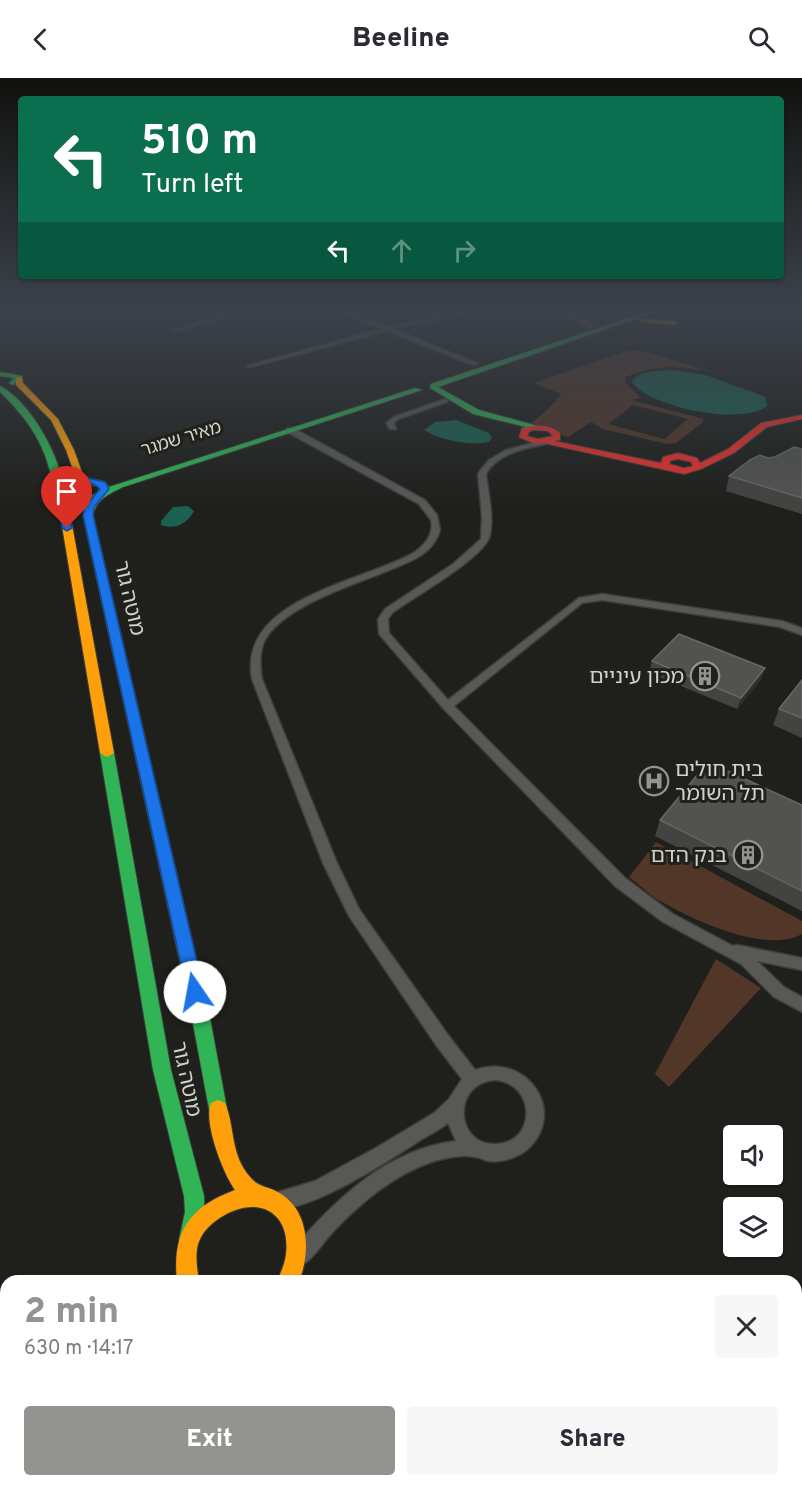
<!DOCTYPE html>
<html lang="en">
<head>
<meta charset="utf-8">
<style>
  body { margin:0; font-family:Overpass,"Noto Sans Hebrew",sans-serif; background:#f7f7f7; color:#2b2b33; height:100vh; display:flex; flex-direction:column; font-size:22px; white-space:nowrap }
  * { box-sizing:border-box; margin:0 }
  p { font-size:20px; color:#7c7c81 }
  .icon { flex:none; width:33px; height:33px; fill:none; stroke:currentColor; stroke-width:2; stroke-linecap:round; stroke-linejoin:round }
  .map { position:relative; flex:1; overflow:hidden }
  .side { position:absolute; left:0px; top:1197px; width:802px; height:212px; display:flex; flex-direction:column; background:#fff; border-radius:18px 18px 0 0; box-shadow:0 2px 4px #0004 }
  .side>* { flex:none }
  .banner { position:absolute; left:18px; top:18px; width:766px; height:183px; border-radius:6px; box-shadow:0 2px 4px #0004; background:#0b6e4f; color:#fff; overflow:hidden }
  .controls { position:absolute; left:723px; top:1047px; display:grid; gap:12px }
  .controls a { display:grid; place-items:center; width:60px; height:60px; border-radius:6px; background:#fff; box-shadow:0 2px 4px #0004; font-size:30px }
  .pin { position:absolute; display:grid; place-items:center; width:51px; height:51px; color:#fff; margin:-62px -26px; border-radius:50% 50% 50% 0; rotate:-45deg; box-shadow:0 0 6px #0007 }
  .pin .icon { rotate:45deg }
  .me { position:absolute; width:66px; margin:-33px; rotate:348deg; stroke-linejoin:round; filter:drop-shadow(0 0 4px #0008) }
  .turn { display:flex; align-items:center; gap:21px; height:126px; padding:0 24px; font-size:27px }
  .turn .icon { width:78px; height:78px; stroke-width:2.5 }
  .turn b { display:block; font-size:42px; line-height:51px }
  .lanes { display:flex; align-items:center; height:57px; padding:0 24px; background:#0003; justify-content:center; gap:30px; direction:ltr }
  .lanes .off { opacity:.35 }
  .round { display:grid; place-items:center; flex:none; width:63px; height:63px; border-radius:6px; background:#f7f7f7 }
  .summary { display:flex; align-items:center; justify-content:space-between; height:102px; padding:0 24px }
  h1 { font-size:36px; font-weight:800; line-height:45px; color:#939390 }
  .action { display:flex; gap:12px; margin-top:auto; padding:12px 24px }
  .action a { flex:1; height:69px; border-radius:6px; background:#939390; color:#fff; font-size:24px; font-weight:800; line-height:69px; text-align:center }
  .action a+a { background:#f7f7f7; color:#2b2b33 }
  header { display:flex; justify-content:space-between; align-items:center; height:78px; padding:0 24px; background:#fff; font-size:27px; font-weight:800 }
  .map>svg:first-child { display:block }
  .green { fill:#523628; fill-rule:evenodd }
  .water { fill:#1a6150 }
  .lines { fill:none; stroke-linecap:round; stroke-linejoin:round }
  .street-casing { stroke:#3d3d3a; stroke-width:3 }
  .fast-casing { stroke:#3d3d3a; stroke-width:2 }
  .slow-casing { stroke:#3d3d3a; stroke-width:2 }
  .jam-casing { stroke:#3d3d3a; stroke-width:2 }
  .street { fill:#585856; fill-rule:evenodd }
  .fast { fill:#30b455; fill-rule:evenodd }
  .slow { fill:#ff9f0a; fill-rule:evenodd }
  .jam { fill:#e5322d; fill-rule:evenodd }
  .wall { fill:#434441 }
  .shaded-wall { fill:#2e2f2c }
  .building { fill:#525350; stroke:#666764; stroke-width:1.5 }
  .route { fill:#1a73e8; stroke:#114b97; stroke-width:1.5 }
  .labels { text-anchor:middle; stroke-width:6; stroke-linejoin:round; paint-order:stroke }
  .far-street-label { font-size:18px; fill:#d1d1ce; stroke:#20211b }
  .street-label { font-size:21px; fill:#d1d1ce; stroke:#20211b }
  .poi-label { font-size:21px; fill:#d1d1ce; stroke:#20211b; text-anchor:end }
</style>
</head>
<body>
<header><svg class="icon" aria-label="back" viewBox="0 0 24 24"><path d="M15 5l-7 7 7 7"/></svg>Beeline<svg class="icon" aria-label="search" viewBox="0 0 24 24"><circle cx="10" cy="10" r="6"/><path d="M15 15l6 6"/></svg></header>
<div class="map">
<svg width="802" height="1408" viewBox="0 0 802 1408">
  <rect width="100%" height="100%" fill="#1f201c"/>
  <path class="green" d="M627 273H644L709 293C680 288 653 286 626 299L625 304 641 320 631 322 704 341 702 345 676 365 667 366 603 351 591 344 568 359 527 347C541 339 551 329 561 316L534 305ZM633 327 688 341 664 361 608 346Z
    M656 764 802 843V856C767 876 695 843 662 824 650 818 640 807 629 799Z
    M716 881 761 910 669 1009 655 996Z"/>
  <path class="water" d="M673 292 705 297 761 317 766 320 767 328C743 348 650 330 632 304 638 292 660 293 673 292Z
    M456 342 489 355 492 359 489 364C470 368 440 362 424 352L435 344Z
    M188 428 194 433C187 446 175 452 161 447V443L173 429Z"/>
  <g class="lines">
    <g class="street-casing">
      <path id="street" d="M237 232H247L179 253 174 252Z
        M337 232H346L388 249 466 232H478L394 251 478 286 473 287 387 253 251 289 246 288 381 251Z
        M558 232H566L595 249 590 250Z
        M445 321 448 323 447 324 398 341 394 345 396 351H390L386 345 394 339Z
        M287 350H293L425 422 437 437 440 452C433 477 409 484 387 493 353 507 281 529 264 564 259 576 260 589 262 601L337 785 359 831 448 957 475 992C524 974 567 1030 530 1069 520 1079 502 1085 488 1083 484 1082 479 1079 475 1079 460 1076 439 1081 426 1086 389 1100 357 1128 331 1156 321 1167 312 1183 299 1188L292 1186 290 1179 292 1172C335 1122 387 1071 456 1063L448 1045C438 1053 424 1059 413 1067 386 1084 298 1142 268 1129L265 1123 268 1117 315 1103 374 1071 434 1035 449 1021 462 1001 436 967 349 838 323 785 252 601C237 520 364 504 415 474 426 466 434 456 431 442L419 426 287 354ZM495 1002C536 1005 537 1064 497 1066 455 1069 451 1005 495 1002Z
        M543 362 547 364 546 366C525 370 497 376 486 396 488 415 494 437 490 457 486 479 412 520 392 535L388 541 389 555 448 622 579 520 602 516 782 543 802 550V557L780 549 602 522 582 525 454 628 625 800 673 836 733 868 737 867 802 880V892L757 883 784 909 802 919V934L774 919 741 886 663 844 615 808 443 630 379 556 378 541 385 531 453 486 481 461 482 439 478 396 482 390 489 382 506 372Z"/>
    </g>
    <g class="fast-casing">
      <path id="fast" d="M652 232H662L438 309 479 332 538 348V352L473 336 430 310 431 306Z
        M0 294 23 298 13 307 9 305 14 300 0 298Z
        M0 308C28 322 59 375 62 405 77 399 90 400 105 404L109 409 415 310 422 312 123 409C109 416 96 421 93 437L209 935 227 1031 225 1037 218 1040 211 1037 209 1031 191 935 83 437 87 425C72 429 60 430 49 417L54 412C47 369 31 344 0 314ZM82 406 99 408 101 411 99 414C86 420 71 428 59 417L67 410Z
        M107 671 114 675 171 992 204 1118C205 1136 203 1153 196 1169L189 1172 182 1169 179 1162 185 1134 184 1118 153 992 100 675Z"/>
    </g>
    <g class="slow-casing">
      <path id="slow" d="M642 241 675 243 678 245 675 247 640 244Z
        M16 299H22L23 305 58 341 74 372 83 397 91 401V405H85L76 400 66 372 51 342 16 307Z
        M59 419 64 422 70 436 114 675 107 679 100 675 60 436 54 422Z
        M218 1022 225 1025C234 1046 231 1070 244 1091 259 1114 267 1105 284 1118 310 1137 310 1177 299 1203H277C281 1194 285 1186 286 1176 291 1134 258 1117 223 1138 214 1143 204 1152 200 1161 194 1173 197 1190 199 1203H177C172 1154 189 1129 235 1112 223 1095 203 1044 211 1025Z"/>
    </g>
    <g class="jam-casing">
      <path id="jam" d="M802 337V341L767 349 734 375 701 391 684 396 543 365 535 366 519 359 522 350C535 347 549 346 560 355V362L554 363 661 385 663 379 678 375 697 380 700 385 728 371 761 345ZM533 352 548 353 553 358 538 361 527 358 529 354ZM678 381 691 384 693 388 684 390 670 386V383Z"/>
    </g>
    <use href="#street" class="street"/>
    <use href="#fast" class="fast"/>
    <use href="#slow" class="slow"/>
    <use href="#jam" class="jam"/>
  </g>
  <path class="wall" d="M802 371V436L726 413 729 398 768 380Z
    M652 583 761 602 737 631 649 595Z
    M802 602V660L773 647 779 631Z
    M802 727V833L655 758 660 742Z"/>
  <path class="shaded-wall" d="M765 590 761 602 737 631 741 620Z"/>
  <path class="building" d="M794 369 802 371V420L729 398 750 382 760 377 768 380 775 379Z
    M679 556 765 590 741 620 652 583Z
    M802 602V640L779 631Z
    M708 684 802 727V813L660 742Z"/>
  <linearGradient id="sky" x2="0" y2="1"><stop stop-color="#11120f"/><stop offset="0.54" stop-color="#3c424b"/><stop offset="1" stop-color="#3c424b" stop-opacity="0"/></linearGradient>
  <rect width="802" height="429" fill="url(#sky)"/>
  <path class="route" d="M88 400 105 404 109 411 94 429 93 437 204 914 201 919 195 921 189 919 187 914 83 437 85 428 100 411C89 399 72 408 59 414L68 430 72 450 67 453 62 450 59 430 49 417C56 403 75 401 88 400Z"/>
  <defs>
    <g id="building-ring" transform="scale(1.5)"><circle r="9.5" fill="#20211b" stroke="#939390" stroke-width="1.5"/><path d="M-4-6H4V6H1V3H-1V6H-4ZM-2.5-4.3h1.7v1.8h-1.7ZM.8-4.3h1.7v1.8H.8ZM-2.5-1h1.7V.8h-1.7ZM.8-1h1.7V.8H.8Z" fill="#939390"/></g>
    <g id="hospital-ring" transform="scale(1.5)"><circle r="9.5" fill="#20211b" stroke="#939390" stroke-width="1.5"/><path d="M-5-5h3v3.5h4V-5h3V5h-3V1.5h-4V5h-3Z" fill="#939390"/></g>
  </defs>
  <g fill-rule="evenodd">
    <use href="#building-ring" x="705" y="598"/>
    <use href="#hospital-ring" x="654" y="703"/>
    <use href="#building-ring" x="748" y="777"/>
  </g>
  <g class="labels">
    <g class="far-street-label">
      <text transform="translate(181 360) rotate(-17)" y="6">מאיר שמגר</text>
    </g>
    <g class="street-label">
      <text transform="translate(130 520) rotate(77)" y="7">מוטה גור</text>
      <text transform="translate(187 1001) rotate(78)" y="7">מוטה גור</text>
    </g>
    <g class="poi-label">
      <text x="684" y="605">מכון עיניים</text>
      <text x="675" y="698" text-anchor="start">בית חולים<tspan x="675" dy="24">תל השומר</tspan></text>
      <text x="727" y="784">בנק הדם</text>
    </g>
  </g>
</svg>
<div class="controls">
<a><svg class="icon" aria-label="sound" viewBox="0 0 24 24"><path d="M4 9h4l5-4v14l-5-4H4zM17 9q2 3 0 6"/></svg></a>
<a><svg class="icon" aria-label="layers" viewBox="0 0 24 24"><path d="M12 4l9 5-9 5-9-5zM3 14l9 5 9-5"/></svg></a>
</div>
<div class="pin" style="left:67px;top:450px;background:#d93025"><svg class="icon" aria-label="arrive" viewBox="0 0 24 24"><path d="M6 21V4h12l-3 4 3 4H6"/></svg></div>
<svg class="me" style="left:195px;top:914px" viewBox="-20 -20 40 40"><circle r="19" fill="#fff"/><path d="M0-13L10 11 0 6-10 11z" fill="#1a73e8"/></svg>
<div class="banner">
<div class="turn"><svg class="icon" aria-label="left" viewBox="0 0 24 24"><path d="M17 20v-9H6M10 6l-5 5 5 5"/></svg><div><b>510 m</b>Turn left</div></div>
<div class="lanes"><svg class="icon" aria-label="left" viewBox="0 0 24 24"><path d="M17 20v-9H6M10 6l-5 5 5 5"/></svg><svg class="icon off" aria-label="ahead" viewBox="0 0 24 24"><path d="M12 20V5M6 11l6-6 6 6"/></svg><svg class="icon off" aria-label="right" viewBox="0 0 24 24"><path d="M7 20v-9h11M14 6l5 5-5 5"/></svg></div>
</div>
<section class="side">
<div class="summary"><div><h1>2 min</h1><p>630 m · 14:17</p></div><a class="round"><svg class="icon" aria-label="close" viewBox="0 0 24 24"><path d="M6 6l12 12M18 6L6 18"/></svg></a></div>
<div class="action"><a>Exit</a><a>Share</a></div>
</section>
</div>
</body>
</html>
